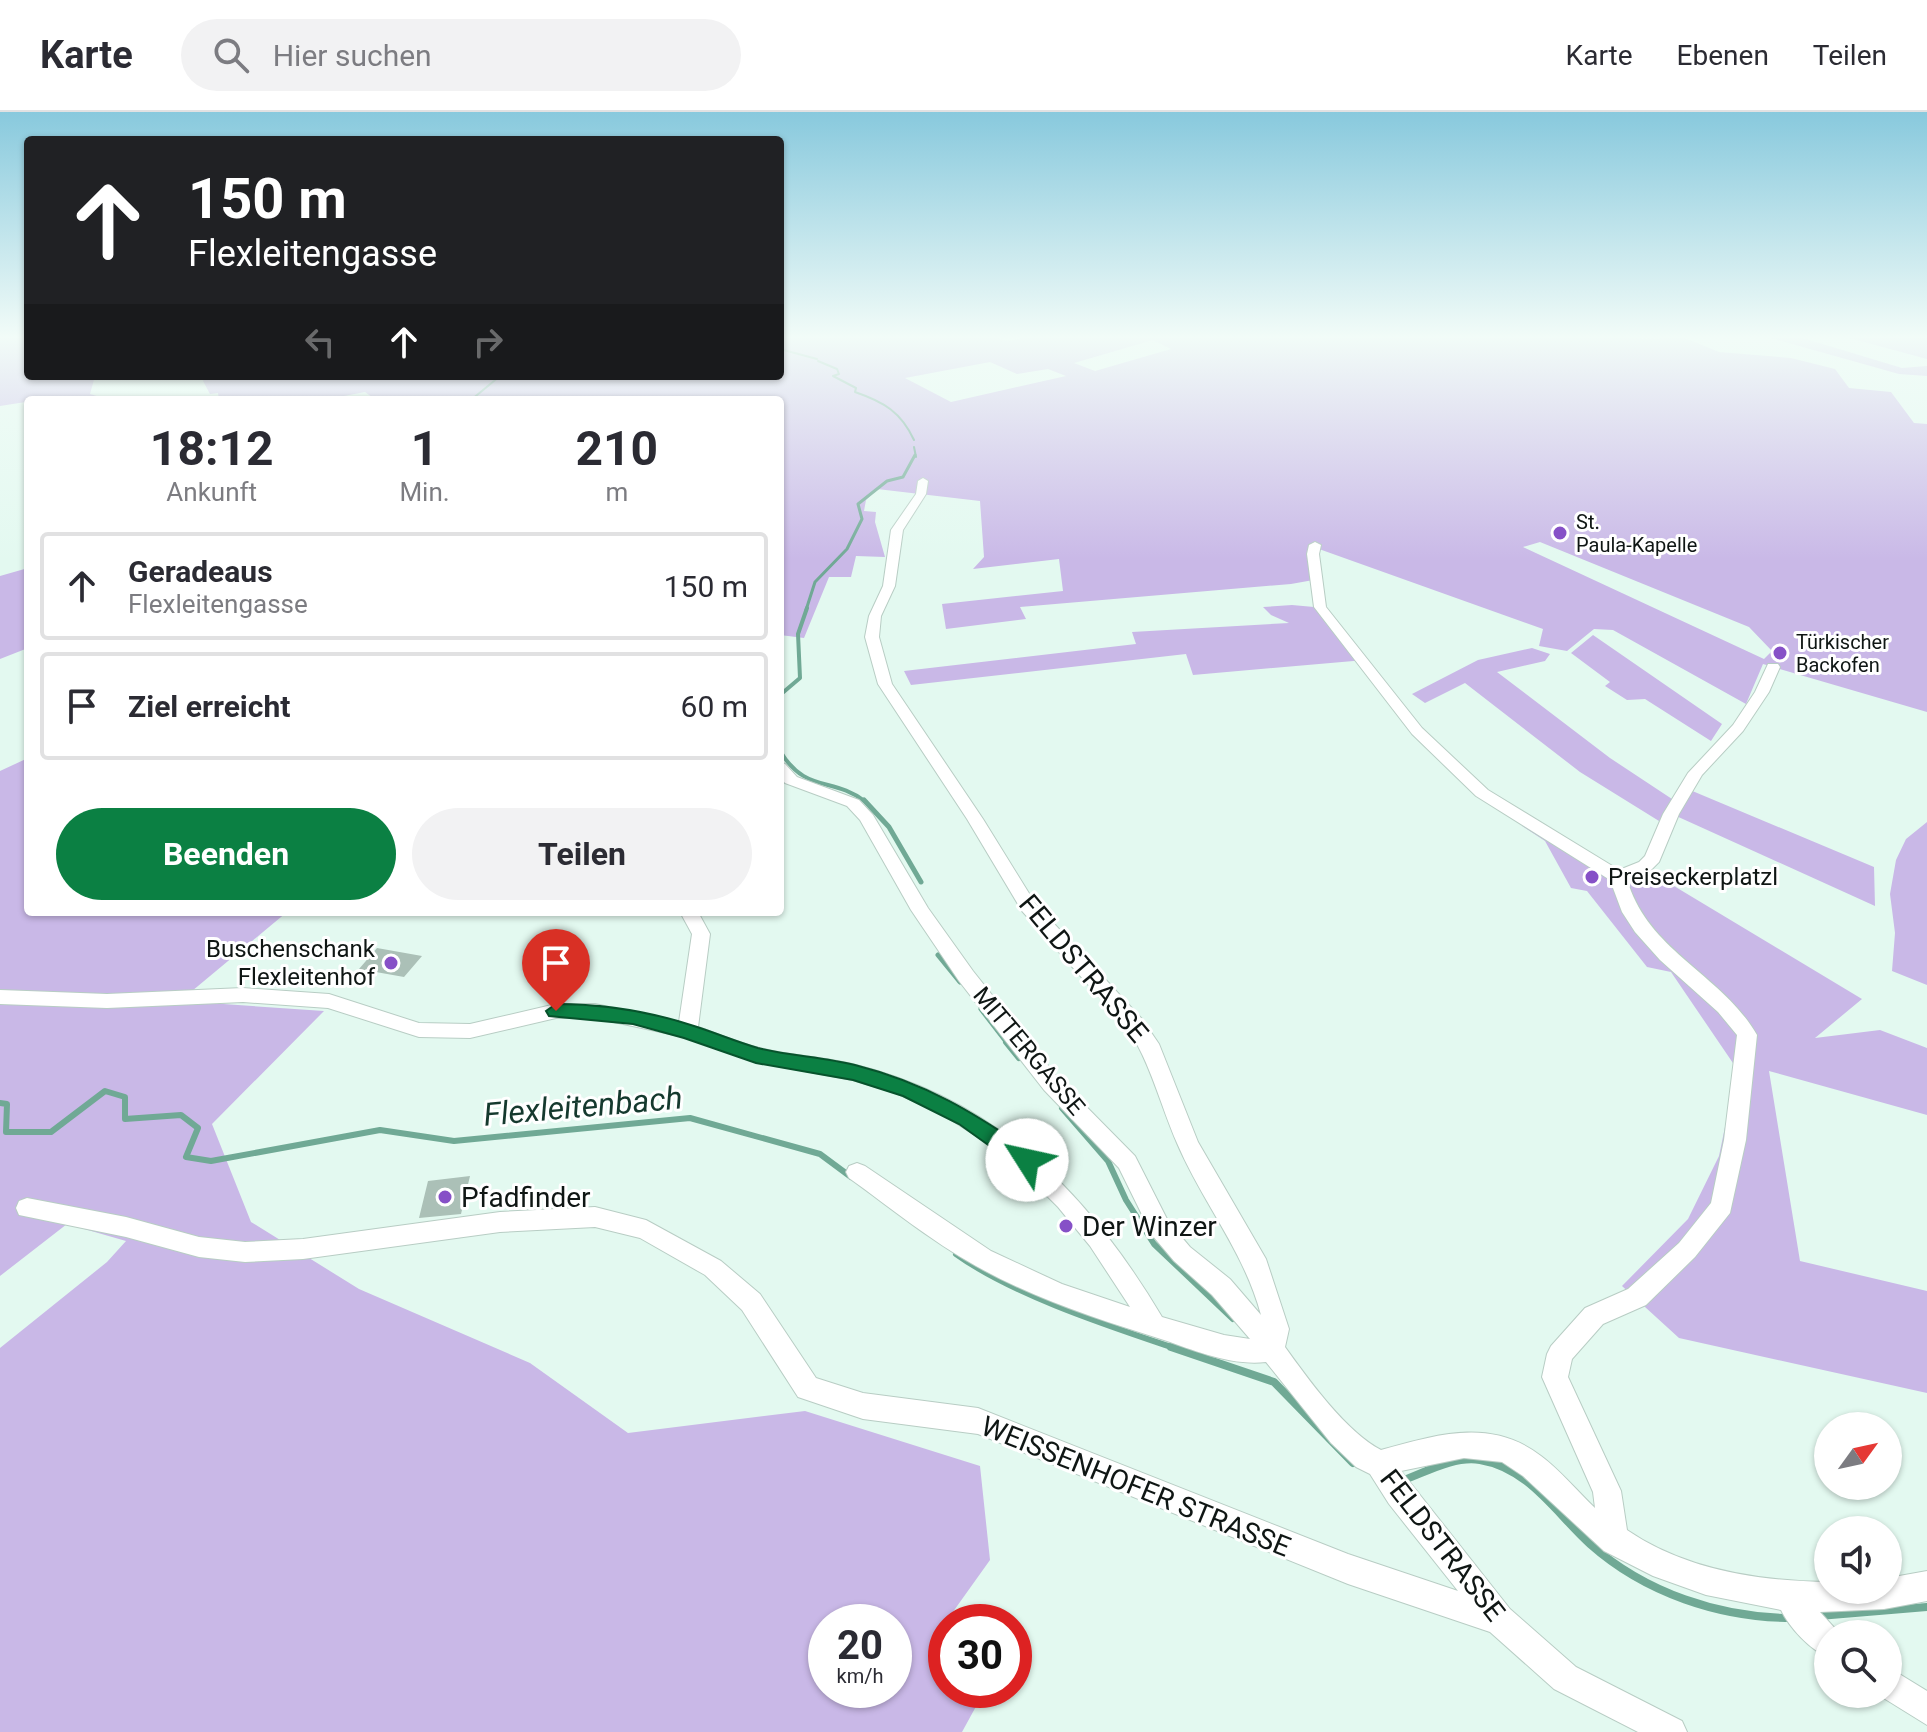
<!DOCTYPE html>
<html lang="de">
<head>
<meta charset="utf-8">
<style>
  body { margin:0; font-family:Roboto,sans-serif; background:#f2f2f3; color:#2b2b33; height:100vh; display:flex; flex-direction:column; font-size:30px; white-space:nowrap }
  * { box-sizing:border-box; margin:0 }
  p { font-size:26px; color:#7c7c81 }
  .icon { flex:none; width:44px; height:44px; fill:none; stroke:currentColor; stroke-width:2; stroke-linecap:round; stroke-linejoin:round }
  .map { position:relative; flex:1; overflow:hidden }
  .panel { position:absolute; left:24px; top:284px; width:760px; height:520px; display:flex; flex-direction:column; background:#fff; border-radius:8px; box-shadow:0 2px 6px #0004 }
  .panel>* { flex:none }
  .banner { position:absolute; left:24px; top:24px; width:760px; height:244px; border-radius:8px; box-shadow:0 2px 6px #0004; background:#202124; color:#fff; overflow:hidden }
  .needle { width:52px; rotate:57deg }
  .tools { position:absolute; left:1814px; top:1300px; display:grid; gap:16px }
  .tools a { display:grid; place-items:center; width:88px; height:88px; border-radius:50%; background:#fff; box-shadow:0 2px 6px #0004; font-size:40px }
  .speed { position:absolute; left:808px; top:1492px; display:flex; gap:16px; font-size:40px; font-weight:700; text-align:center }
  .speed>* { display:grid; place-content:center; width:104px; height:104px; border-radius:50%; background:#fff; box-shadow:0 2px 6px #0004; line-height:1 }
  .speed small { font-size:20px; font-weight:400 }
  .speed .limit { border:12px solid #d22; background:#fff; color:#111 }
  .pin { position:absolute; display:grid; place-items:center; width:68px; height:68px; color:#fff; margin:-82px -34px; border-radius:50% 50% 50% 0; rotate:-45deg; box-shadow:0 0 8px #0007 }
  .pin .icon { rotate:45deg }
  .me { position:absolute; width:88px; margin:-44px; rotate:305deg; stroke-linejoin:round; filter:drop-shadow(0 0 6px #0008) }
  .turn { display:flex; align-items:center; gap:28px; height:168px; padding:0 32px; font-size:36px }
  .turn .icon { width:104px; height:104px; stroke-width:2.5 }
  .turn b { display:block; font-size:56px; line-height:68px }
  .lanes { display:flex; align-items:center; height:76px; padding:0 32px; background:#0003; justify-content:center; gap:40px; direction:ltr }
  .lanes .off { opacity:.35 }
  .eta { display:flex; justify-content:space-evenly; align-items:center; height:136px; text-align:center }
  .eta b { font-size:48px; font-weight:700; line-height:56px }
  .cta { display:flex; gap:16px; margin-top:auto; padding:16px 32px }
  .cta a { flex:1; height:92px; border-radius:48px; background:#0b8043; color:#fff; font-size:32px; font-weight:700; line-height:92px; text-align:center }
  .cta a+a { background:#f2f2f3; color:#2b2b33 }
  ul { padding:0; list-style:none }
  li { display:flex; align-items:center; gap:24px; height:108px; margin:0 16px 12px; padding:0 16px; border:4px solid #e1e1e2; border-radius:8px }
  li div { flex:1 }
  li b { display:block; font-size:30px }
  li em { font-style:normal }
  header { display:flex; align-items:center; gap:48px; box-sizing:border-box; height:112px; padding:0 40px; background:#fff; border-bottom:2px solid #e1e1e2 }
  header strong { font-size:38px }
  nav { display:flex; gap:44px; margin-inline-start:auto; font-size:28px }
  .search { width:560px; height:72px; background:#f2f2f3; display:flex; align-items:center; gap:20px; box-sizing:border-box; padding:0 28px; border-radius:44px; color:#7c7c81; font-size:30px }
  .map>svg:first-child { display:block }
  .green { fill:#c9b8e7; fill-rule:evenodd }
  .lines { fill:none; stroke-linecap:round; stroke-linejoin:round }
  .stream-far5 { stroke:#70a995; stroke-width:2 }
  .stream-far4 { stroke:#70a995; stroke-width:3 }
  .stream-far3 { stroke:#70a995; stroke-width:4 }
  .stream-far2 { stroke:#70a995; stroke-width:5 }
  .stream-far1 { stroke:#70a995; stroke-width:6 }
  .stream { stroke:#70a995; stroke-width:8 }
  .building { fill:#abc0b7 }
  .street-casing { stroke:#b8cdc4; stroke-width:2 }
  .street { fill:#fff; fill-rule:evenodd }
  .route { fill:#0b8043; stroke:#07532c; stroke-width:2 }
  .poi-dot { fill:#8650c7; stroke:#fff; stroke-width:3 }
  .labels { text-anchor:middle; stroke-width:6; stroke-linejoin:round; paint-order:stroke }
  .far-poi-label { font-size:20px; fill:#0f1614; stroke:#fff; text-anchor:start }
  .poi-label { font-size:24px; fill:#0f1614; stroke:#fff; text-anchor:start }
  .street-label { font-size:24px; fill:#0f1614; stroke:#fff }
  .near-street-label { font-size:28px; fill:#0f1614; stroke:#fff }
  .near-poi-label { font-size:28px; fill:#0f1614; stroke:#fff; text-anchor:start }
  .near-water-label { font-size:32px; font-style:italic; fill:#15392e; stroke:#fff }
</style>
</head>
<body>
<header>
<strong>Karte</strong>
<div class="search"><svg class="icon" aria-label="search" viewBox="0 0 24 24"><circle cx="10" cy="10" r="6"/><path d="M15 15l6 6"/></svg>Hier suchen</div>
<nav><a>Karte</a><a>Ebenen</a><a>Teilen</a></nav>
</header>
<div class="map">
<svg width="1927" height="1620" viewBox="0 0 1927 1620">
  <rect width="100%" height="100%" fill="#e3f9f0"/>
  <path class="green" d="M0 224H28V264H95L90 282 110 288 51 286 0 294Z
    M780 224H986L1009 229 1030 224H1541L1657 227 1686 224 1685 226 1719 240 1791 246 1835 257 1849 276 1891 280 1914 311 1927 312V600L1763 552 1746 592 1613 518 1594 517 1567 539 1539 534 1543 517 1319 437V467L1291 472 1020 495 1026 507 946 517 942 492 1063 479 1059 447 973 457 984 445 980 389 877 377 866 388 864 399 876 400 875 410 885 445 856 444 851 465H829L804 526 780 523V288H376L365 280 323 288H219L218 281 210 282 203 269 205 264H780ZM1153 228 1171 237 1095 259 1074 251ZM990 250 1017 262 1048 257 1066 264 951 290 905 266ZM1540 430 1749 515 1772 539 1764 547 1523 435Z
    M1764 224H1796L1902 256 1927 254V264L1899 262Z
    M1842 224H1927V247Z
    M28 456V536L0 547V464Z
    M1292 493 1314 495 1365 548 1193 563 1186 542 911 573 904 559 1136 532 1132 520 1289 511 1271 503 1263 495Z
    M1593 523 1722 612 1711 629 1645 587 1627 588 1605 574 1610 570 1571 541Z
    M1532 536 1550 542 1545 549 1497 560 1610 646 1672 687 1659 709 1580 660 1465 571 1425 591 1412 582 1478 548Z
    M28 646V800H287L180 889 324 899 212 1012 251 1110 359 1177 530 1251 628 1321 805 1299 980 1354 990 1448 945 1511 946 1578H985L962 1620H0V1236L107 1150 126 1129 67 1112 0 1164V659ZM826 1510H894V1578H826Z
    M1690 678 1874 755 1875 794 1674 703Z
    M1927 710V873L1892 859 1895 821 1890 782 1896 748 1906 727Z
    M1522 714 1538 717 1609 764 1629 808 1637 802 1626 769 1642 761 1654 762 1862 887 1815 926 1880 918 1927 936V1003L1769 959 1800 1149 1927 1179V1281L1679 1226 1622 1174 1688 1107 1719 1044 1737 957 1671 860 1647 855 1587 779 1571 776 1545 729Z"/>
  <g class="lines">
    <path class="stream-far5" d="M780 237 817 247
      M818 249 837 257 839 262 833 264 856 276 855 280C884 290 901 300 914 328
      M471 288 500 264
      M914 335 916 345"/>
    <path class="stream-far4" d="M806 498 815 470 847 437 862 407 858 392 887 369 903 365 915 343"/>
    <path class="stream-far3" d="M780 583 800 566 798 522 807 496
      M780 639C806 682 832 664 866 690"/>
    <path class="stream-far2" d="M864 688 889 715 921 770
      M938 843 960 870
      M981 897 1008 932"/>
    <path class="stream-far1" d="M1006 930 1019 946
      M0 991 7 992 6 1020H51L105 979 125 985V1007L181 1003 198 1016 186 1045 211 1049 380 1018 454 1029 690 1006 820 1042 851 1065
      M1062 996 1108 1049 1126 1088 1154 1132 1233 1207
      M956 1142C1013 1183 1109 1214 1177 1237"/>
    <path class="stream" d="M1171 1235 1274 1270 1353 1351
      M1404 1368C1428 1359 1454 1344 1480 1348 1529 1356 1556 1401 1590 1432 1645 1481 1720 1506 1793 1506
      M1819 1504 1927 1495"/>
  </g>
  <path class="building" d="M377 836 422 844 404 865 359 857Z
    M470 1064 461 1102 419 1106 428 1069Z"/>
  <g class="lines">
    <g class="street-casing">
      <path id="street" d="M923 366 928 369 926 382 903 418 895 474 881 504 879 525 892 572 983 707 1035 791 1142 907 1159 932 1198 1030 1266 1147 1289 1217 1285 1235C1308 1267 1346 1320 1381 1338 1436 1323 1491 1305 1541 1344 1561 1359 1577 1379 1595 1396L1593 1380 1542 1265 1547 1242 1551 1234 1585 1196 1628 1177 1679 1131 1711 1091 1724 1028 1737 923 1718 900 1660 848 1635 820 1622 800 1610 768 1476 684 1412 622 1314 495 1307 442 1309 433 1315 430 1321 433 1319 442 1326 495 1422 616 1488 678 1619 758 1639 750 1645 744 1663 702 1688 661 1733 613 1755 580 1768 552H1778L1780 555 1769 580 1743 619 1702 663 1679 702 1659 750 1651 758 1627 767C1647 839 1722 862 1757 923L1746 1028 1730 1101 1695 1145 1646 1193 1603 1212 1572 1247 1568 1265 1621 1379 1627 1418C1685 1458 1759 1469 1828 1470V1478H1888V1466L1927 1459V1489L1884 1497 1820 1500 1840 1522H1828V1545C1810 1538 1789 1515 1781 1498L1706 1483 1653 1464 1604 1439 1523 1364 1502 1350 1464 1346 1401 1359 1510 1497 1576 1555 1682 1609 1687 1620H1638L1554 1577 1490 1520 1348 1472 978 1322 863 1307 798 1285 742 1198 705 1163 640 1126 595 1115 500 1120 303 1147 245 1150 199 1145 126 1125 19 1103 16 1096 19 1089 27 1086 126 1105 199 1125 245 1130 303 1127 500 1100 595 1095 646 1108 721 1149 760 1182 816 1266 863 1281 978 1296 1348 1442 1458 1479 1389 1392 1370 1362 1356 1355 1331 1331 1266 1250C1231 1254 1196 1239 1164 1228 1100 1208 1035 1187 976 1154 931 1129 891 1096 849 1066L846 1060 849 1054 857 1051 865 1054 991 1139 1062 1172 1130 1195 1090 1134 1058 1095 1023 1060 984 1029 942 1002 896 981 853 968 757 950 684 925 595 906H556L470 926 419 925 328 896 243 890 107 896 0 892V878L107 882 243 876 329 882 419 911 470 912 556 892H595L679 910 692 822 680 800H698L710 822 698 915C721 923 744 933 768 938 795 944 824 945 852 952 997 987 1088 1081 1162 1205L1224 1223 1250 1227 1212 1183 1174 1149 1152 1123 1119 1056 1044 978 959 869 911 798 860 708 847 694 785 671 780 665V650L785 652 797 665 859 688 873 703 928 796 973 859 1058 966 1135 1044 1168 1109 1190 1135 1230 1167 1261 1203C1244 1139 1202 1090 1177 1031 1160 992 1151 952 1128 917L1022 799 967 707 878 572 865 525 869 504 883 474 891 418 916 382 918 369Z
        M1888 1555 1927 1579V1613L1877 1582H1888Z"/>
    </g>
    <use href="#street" class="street"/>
  </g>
  <linearGradient id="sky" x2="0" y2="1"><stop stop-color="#88c9dd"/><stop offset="0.5" stop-color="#f2fcf8"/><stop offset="1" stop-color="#f2fcf8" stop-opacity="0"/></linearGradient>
  <rect width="1927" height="450" fill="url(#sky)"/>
  <path class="route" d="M556 892C604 892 649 899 694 914 716 921 737 930 758 936 790 944 823 945 855 953 926 971 975 1001 1034 1042L1038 1048 1034 1055 1027 1057 1019 1055 959 1012 903 984 853 968 756 951 684 926 633 912 549 904 546 899Z"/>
  <g class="poi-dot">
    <circle cx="1560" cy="421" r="8"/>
    <circle cx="1780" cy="541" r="8"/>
    <circle cx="1592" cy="765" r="8"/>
    <circle cx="391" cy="851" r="8"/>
    <circle cx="445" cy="1085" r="8"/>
    <circle cx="1066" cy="1114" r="8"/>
  </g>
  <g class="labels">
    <g class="far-poi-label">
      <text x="1576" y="417">St.<tspan x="1576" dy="23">Paula-Kapelle</tspan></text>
      <text x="1796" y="537">Türkischer<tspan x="1796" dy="23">Backofen</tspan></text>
    </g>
    <g class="poi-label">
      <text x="1608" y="773">Preiseckerplatzl</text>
      <text x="375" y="845" text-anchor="end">Buschenschank<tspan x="375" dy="28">Flexleitenhof</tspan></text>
    </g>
    <g class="street-label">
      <text transform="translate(1029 939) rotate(50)" y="8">MITTERGASSE</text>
    </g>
    <g class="near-street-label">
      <text transform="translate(1084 856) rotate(50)" y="10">FELDSTRASSE</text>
      <text transform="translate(1136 1374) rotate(22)" y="10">WEISSENHOFER STRASSE</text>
      <text transform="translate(1443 1433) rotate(52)" y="10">FELDSTRASSE</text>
    </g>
    <g class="near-poi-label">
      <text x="461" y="1095">Pfadfinder</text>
      <text x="1082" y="1124">Der Winzer</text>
    </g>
    <g class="near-water-label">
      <text transform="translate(583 994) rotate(-5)" y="11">Flexleitenbach</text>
    </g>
  </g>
</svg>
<div class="tools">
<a><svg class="needle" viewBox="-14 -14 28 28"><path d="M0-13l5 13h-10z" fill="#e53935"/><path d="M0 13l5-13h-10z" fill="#7c7c81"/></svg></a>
<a><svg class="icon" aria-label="sound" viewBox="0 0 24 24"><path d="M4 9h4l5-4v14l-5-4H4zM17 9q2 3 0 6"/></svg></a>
<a><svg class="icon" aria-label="search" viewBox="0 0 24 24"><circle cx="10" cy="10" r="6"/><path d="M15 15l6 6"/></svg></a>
</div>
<div class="speed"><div>20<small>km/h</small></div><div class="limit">30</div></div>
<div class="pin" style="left:556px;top:899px;background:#d93025"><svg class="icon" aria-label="arrive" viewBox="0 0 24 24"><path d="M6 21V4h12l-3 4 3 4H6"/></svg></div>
<svg class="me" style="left:1027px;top:1048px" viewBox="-20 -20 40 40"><circle r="19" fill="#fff"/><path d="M0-13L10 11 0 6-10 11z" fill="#0b8043"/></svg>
<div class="banner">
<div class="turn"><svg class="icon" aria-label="ahead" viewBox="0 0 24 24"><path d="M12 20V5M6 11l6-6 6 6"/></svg><div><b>150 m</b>Flexleitengasse</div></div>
<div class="lanes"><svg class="icon off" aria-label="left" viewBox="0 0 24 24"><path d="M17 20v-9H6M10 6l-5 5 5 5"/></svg><svg class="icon" aria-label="ahead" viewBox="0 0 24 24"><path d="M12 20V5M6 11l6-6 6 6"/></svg><svg class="icon off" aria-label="right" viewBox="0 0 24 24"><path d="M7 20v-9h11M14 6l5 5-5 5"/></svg></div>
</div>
<section class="panel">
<div class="eta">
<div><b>18:12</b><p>Ankunft</p></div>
<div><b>1</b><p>Min.</p></div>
<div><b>210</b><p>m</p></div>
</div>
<ul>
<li><svg class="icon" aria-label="ahead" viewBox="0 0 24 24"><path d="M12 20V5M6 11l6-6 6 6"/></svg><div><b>Geradeaus</b><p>Flexleitengasse</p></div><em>150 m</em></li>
<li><svg class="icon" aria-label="arrive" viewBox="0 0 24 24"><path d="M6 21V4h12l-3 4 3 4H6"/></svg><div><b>Ziel erreicht</b></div><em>60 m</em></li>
</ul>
<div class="cta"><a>Beenden</a><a>Teilen</a></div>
</section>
</div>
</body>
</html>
